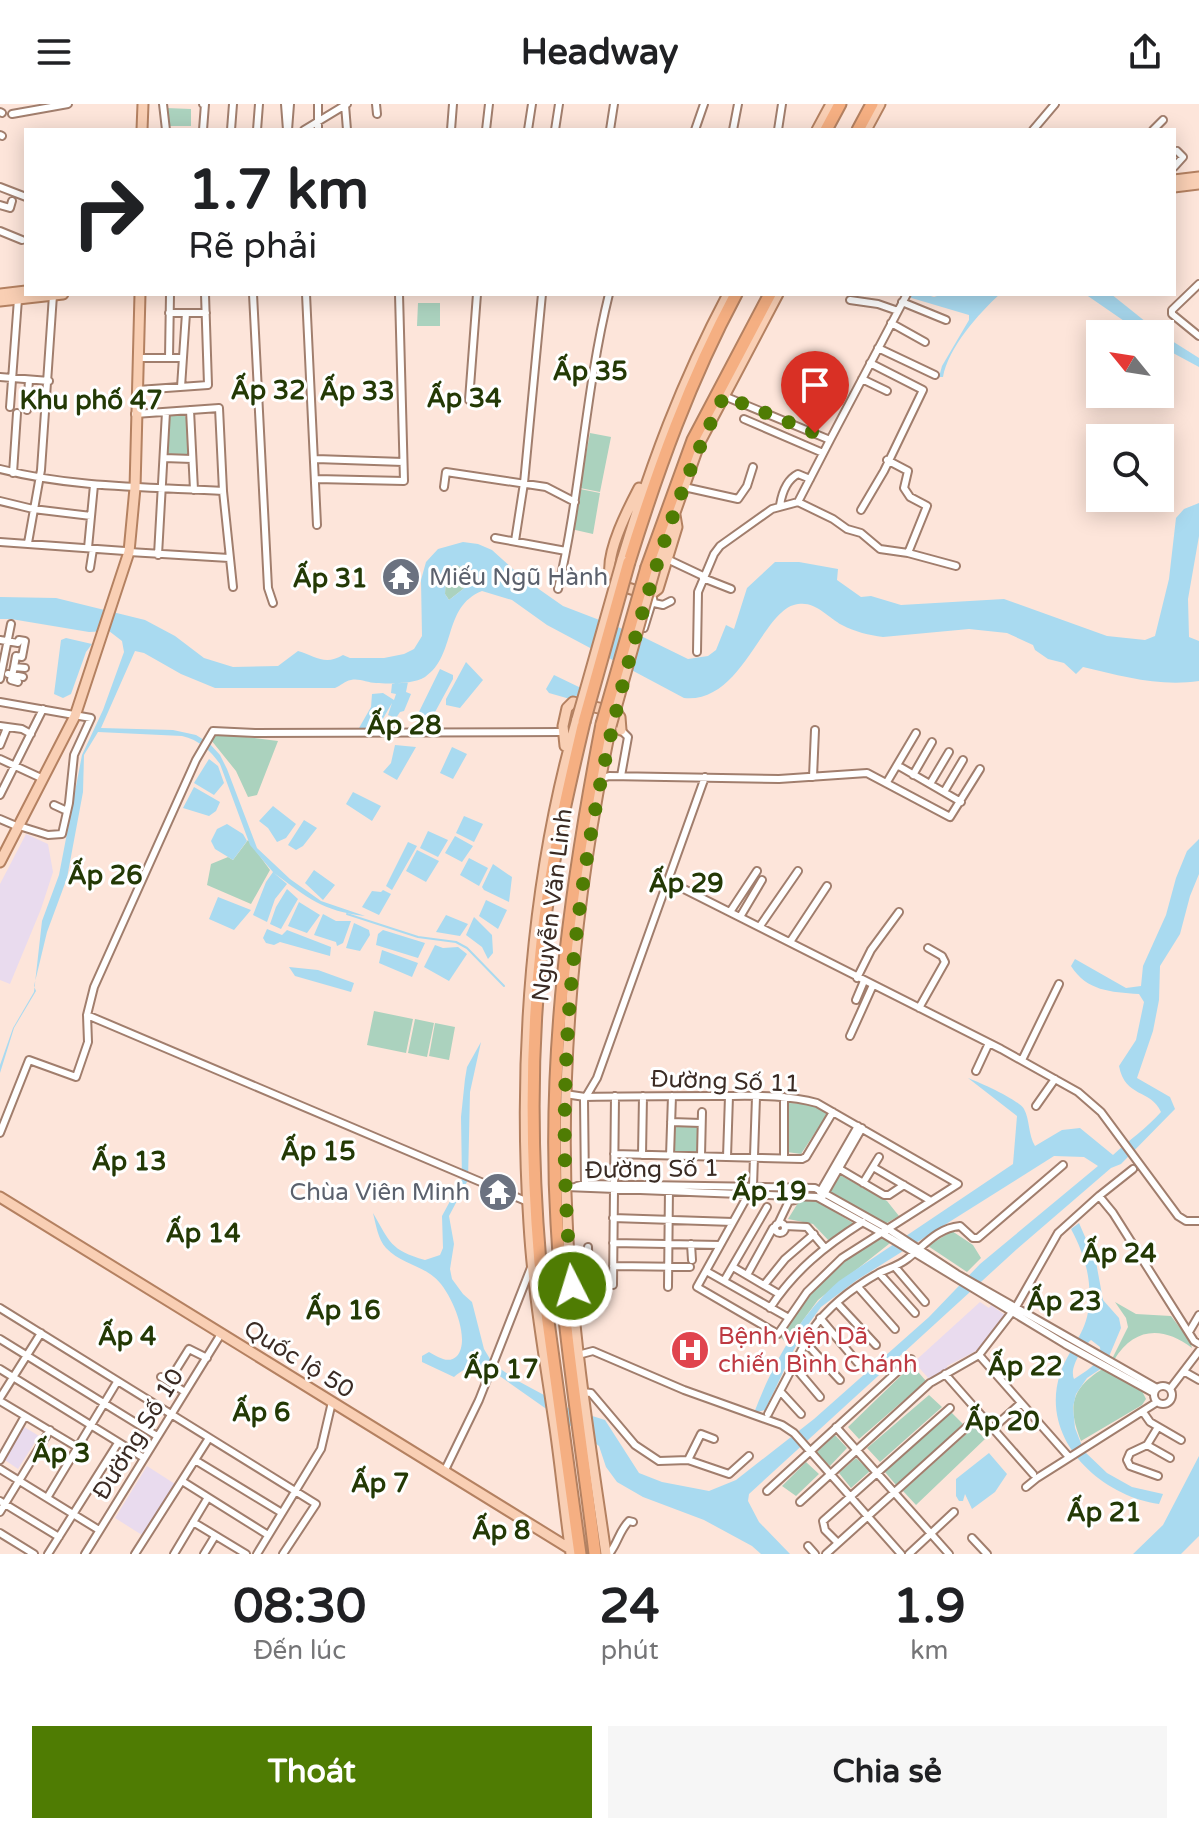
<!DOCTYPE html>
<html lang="vi">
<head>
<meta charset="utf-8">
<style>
  body { margin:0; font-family:"Varela Round",sans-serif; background:#f6f6f6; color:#202124; height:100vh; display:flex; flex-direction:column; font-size:30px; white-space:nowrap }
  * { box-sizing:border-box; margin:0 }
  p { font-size:26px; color:#757577 }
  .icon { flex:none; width:44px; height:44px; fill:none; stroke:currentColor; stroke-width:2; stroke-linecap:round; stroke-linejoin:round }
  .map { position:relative; height:1450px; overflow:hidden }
  .drawer { display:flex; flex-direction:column; background:#fff; flex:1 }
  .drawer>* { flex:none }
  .guide { position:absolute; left:24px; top:24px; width:1152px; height:168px; border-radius:0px; box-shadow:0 4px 20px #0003; background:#fff; color:#202124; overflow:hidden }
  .needle { width:52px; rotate:300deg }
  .fabs { position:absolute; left:1086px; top:216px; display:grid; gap:16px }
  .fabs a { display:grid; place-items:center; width:88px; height:88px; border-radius:0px; background:#fff; box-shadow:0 4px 20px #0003; font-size:40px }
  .pin { position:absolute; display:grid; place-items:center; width:68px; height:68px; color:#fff; margin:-82px -34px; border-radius:50% 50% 50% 0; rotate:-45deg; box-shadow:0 0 8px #0007 }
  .pin .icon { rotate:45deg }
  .me { position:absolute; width:88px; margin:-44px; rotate:355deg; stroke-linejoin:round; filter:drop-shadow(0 0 6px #0008) }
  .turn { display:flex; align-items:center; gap:28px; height:168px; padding:0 32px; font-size:36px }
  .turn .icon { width:104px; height:104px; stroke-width:2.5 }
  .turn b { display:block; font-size:56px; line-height:68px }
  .eta { display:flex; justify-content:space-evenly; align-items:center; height:136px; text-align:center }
  .eta b { font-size:48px; font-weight:700; line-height:56px }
  .primary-button { display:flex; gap:16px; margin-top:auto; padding:16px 32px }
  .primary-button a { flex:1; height:92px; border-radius:0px; background:#4f7c03; color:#fff; font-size:32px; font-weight:700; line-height:92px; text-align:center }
  .primary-button a+a { background:#f6f6f6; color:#202124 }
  header { display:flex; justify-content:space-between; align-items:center; height:104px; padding:0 32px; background:#fff; font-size:36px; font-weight:700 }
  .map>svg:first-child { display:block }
  .education { fill:#e9dbee }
  .green { fill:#abd2be }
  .water { fill:#a9daf0; fill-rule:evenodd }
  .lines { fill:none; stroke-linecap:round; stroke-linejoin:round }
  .stream { stroke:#a9daf0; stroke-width:2 }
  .minor-casing { stroke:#a17e6d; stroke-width:10 }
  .major-casing { stroke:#b48161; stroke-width:13 }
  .highway-casing { stroke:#b48161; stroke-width:15 }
  .minor { stroke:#fff; stroke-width:6 }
  .major { stroke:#f9cfb4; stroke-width:9 }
  .highway { stroke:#f5af82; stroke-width:11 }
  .major-bridge-casing { stroke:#b48161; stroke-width:13; stroke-linecap:butt }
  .highway-bridge-casing { stroke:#b48161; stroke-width:15; stroke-linecap:butt }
  .major-bridge { stroke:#f9cfb4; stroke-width:9 }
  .highway-bridge { stroke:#f5af82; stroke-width:11 }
  .route { stroke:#4f7c03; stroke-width:14; stroke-dasharray:0 25.2 }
  .labels { text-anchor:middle; stroke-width:6; stroke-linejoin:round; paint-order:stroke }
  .worship-label { font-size:24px; fill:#5b616d; stroke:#fff; text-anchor:start }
  .street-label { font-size:24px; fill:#3a2b24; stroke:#fff }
  .health-label { font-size:24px; fill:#be3a42; stroke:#fff; text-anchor:start }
  .neighbourhood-label { font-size:26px; font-weight:bold; fill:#233905; stroke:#fff }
</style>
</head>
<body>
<header><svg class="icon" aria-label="menu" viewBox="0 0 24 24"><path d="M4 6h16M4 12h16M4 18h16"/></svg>Headway<svg class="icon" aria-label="share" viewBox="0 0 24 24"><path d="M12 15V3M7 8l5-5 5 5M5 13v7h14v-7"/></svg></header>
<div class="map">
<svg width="1199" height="1450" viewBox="0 0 1199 1450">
  <rect width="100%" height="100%" fill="#fde5da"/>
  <path class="education" d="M26 730 48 740 53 768 41 805 10 880 0 876V780Z
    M980 1198 989 1204 991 1201 1005 1211 976 1247 947 1262V1264L929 1275 914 1258Z
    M21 1321 39 1332 18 1365 2 1354Z
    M147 1362 175 1380 142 1431 115 1414Z"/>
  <path class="green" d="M166 4 191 5V22H168Z
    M418 199H440V222H417Z
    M184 311 187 315 189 352 168 353V312Z
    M590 329 611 333 600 388 580 384Z
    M580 385 600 389 593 430 571 425Z
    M456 461 473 467 476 475 449 496 445 490 446 470Z
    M216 629 278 637 257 691 248 693 236 667 211 636Z
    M248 736 270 766 251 800 207 781 211 760 228 753 233 756Z
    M374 907 413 915 406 949 367 941Z
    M415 915 434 919 427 953 408 949Z
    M435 919 455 923 449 956 429 952Z
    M789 999 811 1000 828 1009 801 1050 787 1048Z
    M674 1022H697L698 1049H673Z
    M840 1071 887 1097 899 1112 885 1120 829 1088Z
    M801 1094 817 1097 853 1119 830 1138 813 1120 788 1115Z
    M952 1127 973 1141 981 1154 967 1168 928 1142Z
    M882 1129 894 1136 818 1196 786 1239 778 1230 822 1171Z
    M1115 1198 1136 1210 1171 1212 1190 1237 1192 1244C1163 1222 1134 1223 1114 1256L1112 1255 1128 1223 1126 1214Z
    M912 1261 926 1277 859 1335 848 1323Z
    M1104 1264 1142 1287 1146 1295 1142 1301 1081 1337C1067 1302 1071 1284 1104 1264Z
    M929 1291 942 1303 880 1358 867 1344Z
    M951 1308 963 1320 896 1381 885 1368Z
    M974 1323 985 1335 916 1401 903 1387Z
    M835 1331 847 1344 830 1362 816 1349Z
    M856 1354 870 1367 851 1384 839 1369Z
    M806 1358 819 1370 796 1392 782 1382Z"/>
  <path class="water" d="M898 190H924L934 193 943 190H1000C979 209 948 244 943 273H939L942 262 969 216V211Z
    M1085 190H1111L1161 230 1199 254V263L1160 242V230H1143Z
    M1199 399V432L1188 495 1189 533 1199 537V577C1159 583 1122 572 1083 563L1076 570 1064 559 1048 555 1035 546 1033 541 1007 529 969 525 883 533C869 531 855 528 842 521 828 513 815 497 798 500 762 504 743 600 684 594L547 521 512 496 482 487C442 503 457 551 425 573 414 580 389 580 376 579 368 579 359 574 351 576 344 577 341 582 335 584H215L181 570 144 549 135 547 101 624 173 626 196 631 209 639 220 651 227 665 257 744 290 775 321 797 365 812C322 807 308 794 274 769L287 780 275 795 267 818 253 811 266 778 273 768 250 741 220 660C210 646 199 636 182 632L98 628 84 651 83 688 67 774 47 828 34 882 36 887 14 924 0 969V961L13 924 34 888 42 817 59 771 82 651 103 606 124 548 122 537 109 527 89 528 11 515H0V493L56 494 145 516 175 532 204 554 233 563 278 562 298 547C315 552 325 562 343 551L350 554H384L404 550 414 545 422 532 421 476 426 458 438 445 463 438 478 440 492 446 523 474 563 502 641 532 688 555 708 552 716 546 726 521 734 525 747 484 775 458H799L838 465 837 476 861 493 871 492 901 501 1004 495 1107 532 1145 536 1155 532 1169 475 1176 414 1184 405ZM456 461 473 467 476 475 449 496 445 490 446 470Z
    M66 534 92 540 86 548 71 590 63 594 54 590 61 536Z
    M466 558 483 576 460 604 446 601V595Z
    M440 565 453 571V575L428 621 415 616Z
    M554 571 581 584 578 591 570 595 549 589 546 585Z
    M408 578 406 588 411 590 404 607 400 608 396 614 388 611 392 599 377 625 359 624 371 603 372 590 383 589 394 596 396 590 391 589 392 580Z
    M395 641 416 643 397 676 383 668 391 659Z
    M452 643 467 650 453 675 440 669Z
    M209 655 218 662 224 679 214 691 194 679Z
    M194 683 220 698 216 707 209 712 183 704Z
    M353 688 381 702 372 717 346 700Z
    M273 702 296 720 286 734 277 738 268 724 259 717Z
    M464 712 483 720 474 738 456 729Z
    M304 716 317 724 303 742 296 746 288 741Z
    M227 720 243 730 247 737 233 756 215 745 211 737 217 725Z
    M428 727 448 736 438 753 420 744Z
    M455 732 473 742 462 758 445 749Z
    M1199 735V770L1190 792 1180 830 1160 862 1159 896 1153 927 1137 974 1170 993 1175 1005 1121 1060 1111 1064 1017 1145 749 1390 748 1397 759 1418 790 1450H761L752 1442 704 1416 643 1393 617 1378 606 1363 599 1342 491 1266C475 1261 467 1262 454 1273L422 1258V1252L429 1248C437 1252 448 1261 457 1252 472 1235 450 1185 434 1173 420 1161 400 1159 386 1144 378 1135 376 1121 373 1109 390 1138 390 1146 425 1156L440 1151 443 1144 442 1112 462 1075 461 1013 465 975 467 963 481 938 470 988 468 1076 449 1112 454 1140 450 1165 452 1175 463 1190 472 1198 484 1245 493 1260 518 1277 570 1305 605 1316 639 1369 662 1378 709 1387 736 1376 814 1315 929 1213 980 1160 1098 1062 1084 1053 1054 1052 857 1176 821 1203 802 1229 765 1306 754 1309C773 1259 799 1212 839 1177L1013 1060 1017 1012 968 974C979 978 1019 996 1024 1005 1030 1016 1028 1030 1035 1042L1062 1026 1080 1024 1113 1051C1129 1036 1147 1024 1161 1008 1151 985 1125 994 1119 962L1136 936 1144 898 1139 890C1110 888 1087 887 1071 862L1075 855 1126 884 1141 882 1143 862 1166 811 1176 774 1187 747Z
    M408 738 417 742 392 786 386 782Z
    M417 746 439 757 426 778 406 767Z
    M469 754 488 764 479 782 460 771Z
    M493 760 512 773 509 798 484 786 482 783Z
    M314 766 335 781 323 796 305 779Z
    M287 785 298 795 281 825 270 820 276 803Z
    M383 786 391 790 379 811 362 803 372 787 381 788Z
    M218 793 251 806 234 826 209 815Z
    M486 796 507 806 498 825 479 812Z
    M299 798 320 811 307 829 288 822Z
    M323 810 336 817H351L343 839 337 842 336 838 314 831Z
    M446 811 468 820 460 832 436 828Z
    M474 813 492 831 493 849 488 855 482 843 466 831Z
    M354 819 369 826 370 831 360 847 346 844Z
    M267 825 282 831 287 826 331 843 330 852 280 838 274 841 266 839 263 834Z
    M383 826 425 839 418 854 376 841 378 830Z
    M435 841 443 844 458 843 467 850 449 877 424 863Z
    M382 846 418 859 412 873 379 859Z
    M289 863 318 866 354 879 351 888 295 872Z
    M1079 1119 1096 1158 1103 1196 1119 1214 1121 1224 1105 1262 1087 1274 1076 1290 1073 1303 1075 1324 1084 1347 1107 1369 1132 1383 1163 1390 1159 1400C1100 1392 1039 1335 1060 1270 1067 1248 1084 1232 1088 1208 1093 1178 1085 1151 1071 1125ZM1091 1236 1100 1243C1102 1259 1086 1267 1074 1275 1069 1264 1082 1244 1091 1236Z
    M989 1349 1007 1370 995 1388 972 1405 965 1390 963 1397H959L956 1392V1375Z
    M1199 1352V1432L1181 1450H1133L1163 1421Z"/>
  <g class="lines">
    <path class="stream" d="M347 810 418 833 456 838 467 844 504 882"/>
    <g class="minor-casing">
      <path id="minor" d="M163 0 166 26
        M203 0H205L203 26
        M285 0 287 26
        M376 0 377 10
        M345 1 347 26
        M0 8 2 9
        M12 10 68 0
        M231 26 233 0
        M257 26 259 0
        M288 26 290 0
        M304 26 347 0
        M318 26V0
        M451 26 453 0
        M486 26 489 0
        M528 26 532 0
        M555 26 559 0
        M610 26 614 0
        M695 26 704 0
        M733 26 738 0
        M778 26 782 0
        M1033 26 1055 0
        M1153 26 1163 16
        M0 31 2 32
        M1174 63 1183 53 1177 47
        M0 83 26 93
        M0 101 10 104 12 97
        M0 127 22 136
        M1199 180 1172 206V210L1199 232
        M253 190 268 484 273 499
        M306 190 317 421
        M850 196 878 200 898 207
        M902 198 946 216
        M169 209H206
        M891 219 925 238
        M878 244 935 271
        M139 254H183
        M169 254 170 190
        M0 273 49 277
        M862 275 887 287
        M181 283 186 209
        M138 286 208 281 205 190
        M724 292 830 336 907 190
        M469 296 477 190
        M10 303 18 195
        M27 306 29 276
        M190 306 194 386
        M135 310 219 304 223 387 233 483
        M744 315 823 349
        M164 354 192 355
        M316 355 403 358
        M0 365C73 384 148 383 223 387
        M13 369 17 309
        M316 375 404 377 399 190
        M444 383 446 368 546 383 575 398
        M684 383 738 395 747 382 753 363
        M0 397 33 405 91 412
        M798 398 830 336
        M780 401C782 389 786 376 798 370L810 375
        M861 406 884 367 923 286 870 259
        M495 434 566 447
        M515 437 524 379 542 190
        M0 438 125 447
        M28 439 41 366 53 191
        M88 444 94 381
        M129 448 229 454
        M908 449 956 462
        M158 451 166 308
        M667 455 703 472
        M90 464 93 445
        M703 474 731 485
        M558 485C581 388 585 287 609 190
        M652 490 654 499 663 501 671 497
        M644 524 652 498
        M0 536 18 539 19 536 25 537 22 553 16 552 14 563
        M697 548 698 488 714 450 720 442 772 405 798 398 833 415 847 425 861 429 880 445 908 449 927 402 910 393 904 384 908 367 887 356
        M8 570 23 573
        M0 575 11 520
        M18 578 11 576 14 563 25 564
        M0 598 91 614 74 651 69 699 62 730 48 731 19 722
        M0 622 22 625 31 630
        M0 641 7 624
        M0 655 39 673
        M897 661 961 698
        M913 671 932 638
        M621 672 628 633 621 626
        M813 673 815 626
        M600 675 609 672 779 675 867 669 950 713 980 665
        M887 678 916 629
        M930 680 949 648
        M944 688 963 656
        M0 691 43 605
        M54 701 67 707
        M0 715 14 721
        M668 777 1001 945 1078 988 1101 1008 1178 1112 1186 1117H1199
        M730 808 757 767
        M740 813 762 776
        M760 822 798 767
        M790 838 827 782
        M857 874 871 846 899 808
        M856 896 864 877
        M919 904 945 858 942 852 928 844
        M87 911 528 1098
        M850 932 873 881
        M1022 956 1059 880
        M976 967 989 939
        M565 990 585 993C629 992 673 992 717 992 750 992 785 990 817 999L958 1080 842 1154 807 1188 778 1230 697 1183 753 1082 756 993
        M1036 1002 1055 975
        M671 1018 701 1019
        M0 1029 29 956 76 973 88 938 87 911 94 883 196 656 213 627 255 629 562 628
        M614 1050 802 1055 806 1053 833 1008
        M642 1051 643 992
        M670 1052 672 992
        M701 1052 702 1008
        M727 1053 729 992
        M784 1054V993
        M873 1063 931 1097
        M838 1064 884 1091H889L904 1081
        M863 1079 879 1053
        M577 1082 585 1080 815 1084 888 1125 957 1170 1157 1284
        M585 1082 584 996 597 974 705 673
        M566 1083 817 1093 882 1129 1065 1240 1154 1289
        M786 1086 789 1097 795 1096 798 1091
        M820 1088 858 1022
        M823 1092 862 1024
        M1099 1092 1133 1065
        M613 1114 733 1118
        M775 1124a5 5 0 1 1 10 0a5 5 0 1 1-10 0Z
        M778 1120 789 1097
        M785 1122 807 1123 824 1143
        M613 1139 720 1141
        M691 1140 692 1156
        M588 1143 589 1182
        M613 1162 690 1163
        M733 1163 779 1190
        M895 1163 925 1198
        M706 1167 789 1214
        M879 1169 915 1209
        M747 1171 773 1124
        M724 1177 767 1103
        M764 1181 785 1155 814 1130
        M572 1182 613 1181 615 992
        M668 1183 669 1083
        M858 1183 895 1225
        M837 1199 876 1241
        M0 1204 316 1400 283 1450
        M770 1204C795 1166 825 1142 863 1118
        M820 1214 858 1259
        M1189 1228 1199 1211
        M0 1235 157 1332
        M805 1238 840 1276
        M578 1251 593 1247 684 1286 782 1321 794 1329 901 1450
        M979 1251 1069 1353
        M793 1261 820 1293
        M0 1265 144 1354
        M1185 1268 1199 1276
        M945 1270 1033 1370
        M161 1273 185 1288
        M169 1277 189 1245 207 1254
        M932 1278 979 1251 1016 1203 1058 1129 1099 1092 1113 1109 1194 1237 1199 1240
        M1154 1291a9 9 0 1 1 18 0a9 9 0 1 1-18 0Z
        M1170 1285 1199 1247
        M780 1287 801 1310
        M582 1288 591 1289 635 1341 659 1357 688 1356 729 1370 749 1352
        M0 1294 41 1229
        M0 1297 77 1343
        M1143 1308 1150 1318 1181 1336
        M768 1310 812 1226C828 1203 854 1183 879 1169 889 1164 898 1162 907 1155 924 1142 937 1124 960 1122L973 1134H978L1063 1061
        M836 1323 949 1450
        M1158 1323 1147 1341 1130 1349 1127 1356 1130 1362 1158 1372
        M993 1324 1021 1299
        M1147 1341 1170 1354
        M0 1356 25 1312
        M195 1356 282 1409
        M688 1356 701 1330 714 1335
        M0 1365 99 1426
        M444 1368 479 1296 532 1161
        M182 1377 268 1431
        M1026 1383 1037 1374 1157 1298
        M767 1387 911 1255
        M47 1394 117 1278
        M0 1397 59 1433
        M800 1398 930 1279
        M0 1408 50 1326
        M193 1418 246 1450
        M0 1429 34 1450
        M972 1434 987 1450
        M838 1439 825 1426 823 1417 950 1304
        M808 1442 815 1450
        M48 1450 118 1339
        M85 1450 221 1230
        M135 1450 209 1334
        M174 1450 207 1395
        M204 1450 215 1432
        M257 1450 321 1345 332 1298
        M609 1450C618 1439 619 1427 629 1417L633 1418
        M826 1450 970 1320
        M909 1450 954 1408"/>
    </g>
    <g class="major-casing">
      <path id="major" d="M142 26 143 0
        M817 26 831 0
        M866 26 880 0
        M1174 76 1199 73
        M1174 83 1199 80
        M0 190 26 187
        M0 197 63 190
        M639 384C628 405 607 446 610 469L628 484 650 491 658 485 677 423 675 411
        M622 456C651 360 681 279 728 190
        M655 465 700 338 778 190
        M565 642 563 622 567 604 573 598 616 608 620 613 621 626
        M0 758 75 612 129 448 135 384 140 190
        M0 1093 572 1446
        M571 1450C565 1408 561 1366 555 1324 545 1256 533 1188 529 1120 518 955 531 774 577 615
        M606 1450C591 1346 574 1241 568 1136 558 961 575 793 611 622"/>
    </g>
    <g class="highway-casing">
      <path id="highway" d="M826 26 840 0
        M858 26 872 0
        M629 458C658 365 690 276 736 190
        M647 463 693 336 770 190
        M580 1450 540 1159C531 1053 530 944 542 838 550 763 567 690 584 618
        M595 1450C582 1340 563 1230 557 1119 547 952 570 785 602 620"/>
    </g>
    <use href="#minor" class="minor"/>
    <use href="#major" class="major"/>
    <use href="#highway" class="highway"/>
    <g class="major-bridge-casing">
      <path id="major-bridge" d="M577 615 622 456
        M611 622 655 465"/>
    </g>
    <g class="highway-bridge-casing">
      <path id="highway-bridge" d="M584 618 629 458
        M602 620 647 463"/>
    </g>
    <use href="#major-bridge" class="major-bridge"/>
    <use href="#highway-bridge" class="highway-bridge"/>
  </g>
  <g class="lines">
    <path class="route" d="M572 1182C551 966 576 750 633 542 657 456 683 372 724 292L815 329"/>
  </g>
  <defs>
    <g id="temple-disc" transform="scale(2)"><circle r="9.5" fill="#6b7280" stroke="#fff"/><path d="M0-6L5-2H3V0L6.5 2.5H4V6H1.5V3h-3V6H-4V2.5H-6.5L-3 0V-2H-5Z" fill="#fff"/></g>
    <g id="hospital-disc" transform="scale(2)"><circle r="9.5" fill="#e0444e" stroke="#fff"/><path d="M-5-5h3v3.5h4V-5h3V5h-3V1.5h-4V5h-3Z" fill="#fff"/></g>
  </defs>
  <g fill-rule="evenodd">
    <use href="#temple-disc" x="401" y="473"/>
    <use href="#temple-disc" x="498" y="1088"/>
    <use href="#hospital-disc" x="690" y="1246"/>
  </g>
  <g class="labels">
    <g class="worship-label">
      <text x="429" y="481">Miếu Ngũ Hành</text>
      <text x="470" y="1096" text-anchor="end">Chùa Viên Minh</text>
    </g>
    <g class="street-label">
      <text transform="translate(552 801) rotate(-83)" y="8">Nguyễn Văn Linh</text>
      <text transform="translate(725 977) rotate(2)" y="8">Đường Số 11</text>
      <text transform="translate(652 1065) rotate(-1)" y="8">Đường Số 1</text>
      <text transform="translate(299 1255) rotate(32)" y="8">Quốc lộ 50</text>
      <text transform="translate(138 1330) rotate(-58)" y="8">Đường Số 10</text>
    </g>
    <g class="health-label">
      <text x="718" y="1240">Bệnh viện Dã<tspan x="718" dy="28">chiến Bình Chánh</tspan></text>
    </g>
    <g class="neighbourhood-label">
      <text x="590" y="276">Ấp 35</text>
      <text x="268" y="295">Ấp 32</text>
      <text x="357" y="296">Ấp 33</text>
      <text x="464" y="303">Ấp 34</text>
      <text x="91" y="305">Khu phố 47</text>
      <text x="330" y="483">Ấp 31</text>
      <text x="404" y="630">Ấp 28</text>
      <text x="105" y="780">Ấp 26</text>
      <text x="686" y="788">Ấp 29</text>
      <text x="318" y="1056">Ấp 15</text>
      <text x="129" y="1066">Ấp 13</text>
      <text x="769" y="1096">Ấp 19</text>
      <text x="203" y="1138">Ấp 14</text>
      <text x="1119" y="1158">Ấp 24</text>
      <text x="1064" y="1206">Ấp 23</text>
      <text x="343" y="1215">Ấp 16</text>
      <text x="127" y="1241">Ấp 4</text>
      <text x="1025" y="1271">Ấp 22</text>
      <text x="501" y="1274">Ấp 17</text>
      <text x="261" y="1317">Ấp 6</text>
      <text x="1002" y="1326">Ấp 20</text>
      <text x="61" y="1358">Ấp 3</text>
      <text x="380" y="1388">Ấp 7</text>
      <text x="1104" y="1417">Ấp 21</text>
      <text x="501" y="1435">Ấp 8</text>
    </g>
  </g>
</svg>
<div class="fabs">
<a><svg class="needle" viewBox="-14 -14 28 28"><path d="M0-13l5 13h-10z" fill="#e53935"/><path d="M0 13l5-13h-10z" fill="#757577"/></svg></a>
<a><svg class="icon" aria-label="search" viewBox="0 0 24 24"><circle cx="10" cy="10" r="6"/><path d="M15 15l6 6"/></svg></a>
</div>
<div class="pin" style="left:815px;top:329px;background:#d93025"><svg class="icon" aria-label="arrive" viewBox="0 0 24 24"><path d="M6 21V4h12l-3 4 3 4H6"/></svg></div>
<svg class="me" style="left:572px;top:1182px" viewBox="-20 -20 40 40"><circle r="17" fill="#4f7c03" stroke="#fff" stroke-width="3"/><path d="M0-11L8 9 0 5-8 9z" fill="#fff"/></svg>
<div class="guide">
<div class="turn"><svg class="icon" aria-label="right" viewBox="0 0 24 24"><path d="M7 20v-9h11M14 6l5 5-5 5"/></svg><div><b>1.7 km</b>Rẽ phải</div></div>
</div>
</div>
<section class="drawer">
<div class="eta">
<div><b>08:30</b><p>Đến lúc</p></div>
<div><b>24</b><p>phút</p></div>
<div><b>1.9</b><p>km</p></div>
</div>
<div class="primary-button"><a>Thoát</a><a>Chia sẻ</a></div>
</section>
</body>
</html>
